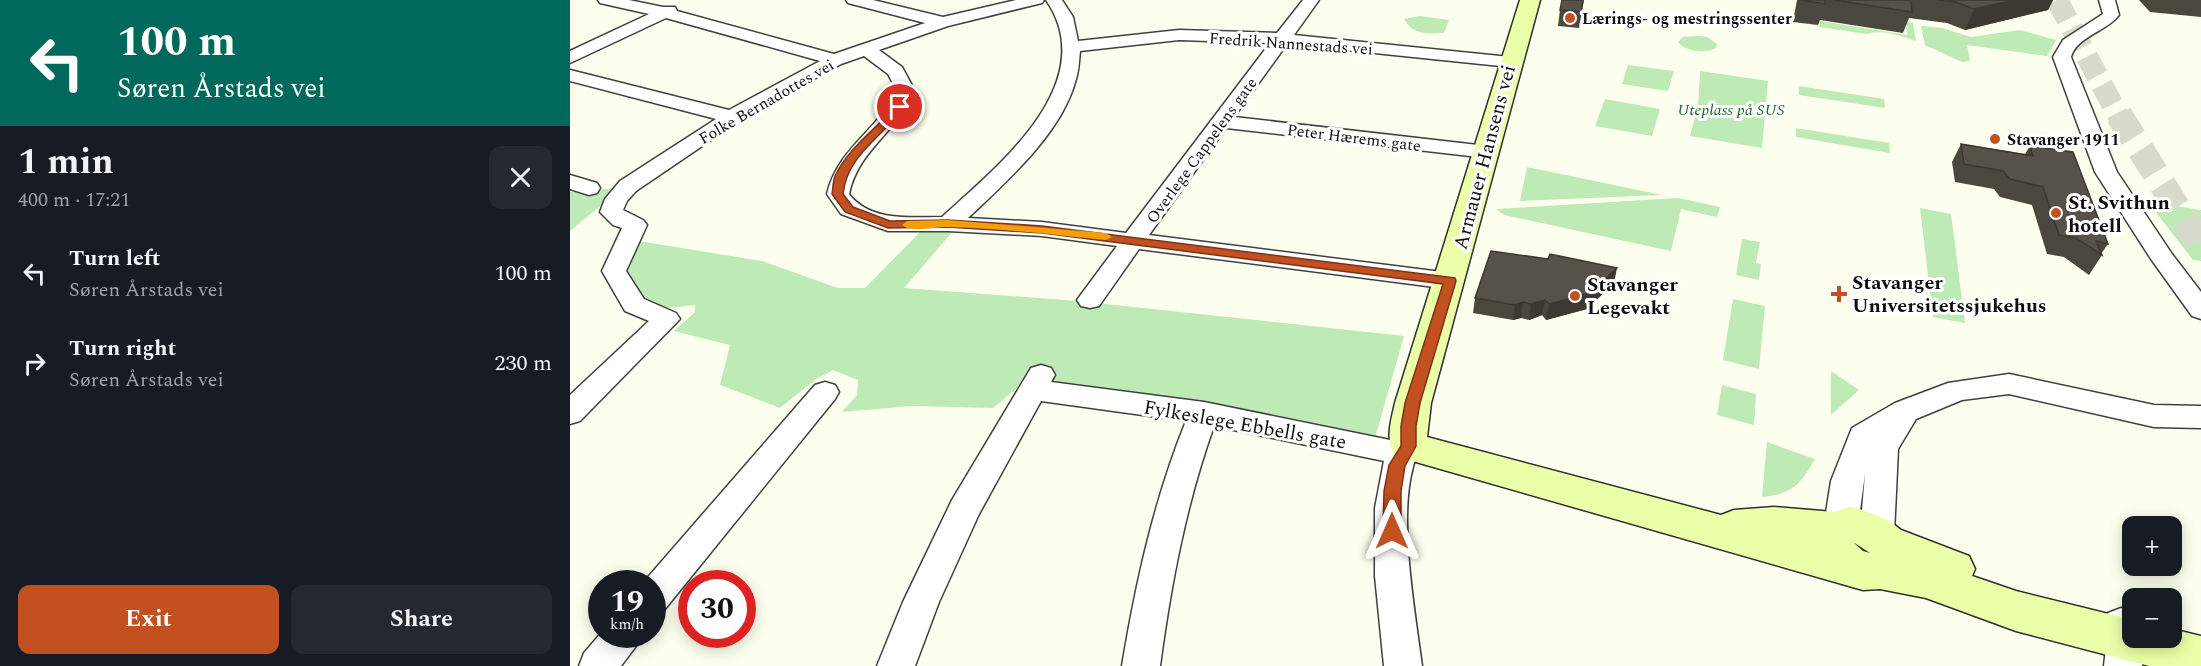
<!DOCTYPE html>
<html lang="en">
<head>
<meta charset="utf-8">
<style>
  body { margin:0; font-family:Spectral,serif; background:#242831; color:#f1f3f6; height:100vh; display:flex; flex-direction:column; font-size:22px; white-space:nowrap }
  * { box-sizing:border-box; margin:0 }
  p { font-size:20px; color:#9ea1a6 }
  .icon { flex:none; width:33px; height:33px; fill:none; stroke:currentColor; stroke-width:2; stroke-linecap:round; stroke-linejoin:round }
  .map { position:relative; flex:1; overflow:hidden }
  .sheet { display:flex; flex-direction:column; background:#171b24; width:570px }
  .sheet>* { flex:none }
  .hud { background:#00695c; color:#fff; overflow:hidden }
  .buttons { position:absolute; left:1552px; top:516px; display:grid; gap:12px }
  .buttons a { display:grid; place-items:center; width:60px; height:60px; border-radius:12px; background:#171b24; box-shadow:0 3px 15px #0003; font-size:30px }
  .speed { position:absolute; left:18px; top:570px; display:flex; gap:12px; font-size:30px; font-weight:700; text-align:center }
  .speed>* { display:grid; place-content:center; width:78px; height:78px; border-radius:50%; background:#171b24; box-shadow:0 3px 15px #0003; line-height:1 }
  .speed small { font-size:15px; font-weight:400 }
  .speed .limit { border:9px solid #d22; background:#fff; color:#111 }
  .pin { position:absolute; display:grid; place-items:center; width:51px; height:51px; color:#fff; margin:-26px; border:3px solid #fff; border-radius:50%; box-shadow:0 2px 6px #0007 }
  .me { position:absolute; width:66px; margin:-33px; rotate:0deg; stroke-linejoin:round; filter:drop-shadow(0 0 4px #0008) }
  .turn { display:flex; align-items:center; gap:21px; height:126px; padding:0 18px; font-size:27px }
  .turn .icon { width:78px; height:78px; stroke-width:2.5 }
  .turn b { display:block; font-size:42px; line-height:51px }
  .round { display:grid; place-items:center; flex:none; width:63px; height:63px; border-radius:12px; background:#242831 }
  .overview { display:flex; align-items:center; justify-content:space-between; height:102px; padding:0 18px }
  h1 { font-size:36px; font-weight:700; line-height:45px }
  .action { display:flex; gap:12px; margin-top:auto; padding:12px 18px }
  .action a { flex:1; height:69px; border-radius:12px; background:#c25020; color:#fff; font-size:24px; font-weight:700; line-height:69px; text-align:center }
  .action a+a { background:#242831; color:#f1f3f6 }
  ul { padding:0; list-style:none }
  li { display:flex; align-items:center; gap:18px; height:90px; padding:0 18px }
  li div { flex:1 }
  li b { display:block; font-size:22px }
  li em { font-style:normal }
  main { display:flex; flex:1; min-height:0 }
  .map>svg:first-child { display:block }
  .green { fill:#beebb5 }
  .lines { fill:none; stroke-linecap:round; stroke-linejoin:round }
  .primary-tunnel-far1 { stroke:#d8dbcb; stroke-width:22; stroke-dasharray:22 10; stroke-linecap:butt }
  .primary-tunnel { stroke:#d8dbcb; stroke-width:27; stroke-dasharray:27 14; stroke-linecap:butt }
  .street-casing { stroke:#404040; stroke-width:3 }
  .secondary-casing { stroke:#2f2f2f; stroke-width:3 }
  .street { fill:#fff; fill-rule:evenodd }
  .secondary { fill:#eaffa8; fill-rule:evenodd }
  .wall { fill:#4a473f }
  .shaded-wall { fill:#3c3933 }
  .building { fill:#565249; stroke:#3c3933; stroke-width:1.5 }
  .route { fill:#c25020; stroke:#7e3415; stroke-width:1.5 }
  .slow { fill:#f59e0b }
  .poi-dot { fill:#c25020; stroke:#fff; stroke-width:2 }
  .labels { text-anchor:middle; stroke-width:6; stroke-linejoin:round; paint-order:stroke }
  .far-poi-label { font-size:16px; font-weight:bold; fill:#0d0d0d; stroke:#fff; text-anchor:start }
  .far-street-label { font-size:16px; fill:#0d0d0d; stroke:#fff }
  .far-park-label { font-size:16px; font-style:italic; fill:#1b6725; stroke:#fff }
  .street-label { font-size:20px; fill:#0d0d0d; stroke:#fff }
  .poi-label { font-size:20px; font-weight:bold; fill:#0d0d0d; stroke:#fff; text-anchor:start }
</style>
</head>
<body>
<main>
<section class="sheet">
<div class="hud">
<div class="turn"><svg class="icon" aria-label="left" viewBox="0 0 24 24"><path d="M17 20v-9H6M10 6l-5 5 5 5"/></svg><div><b>100 m</b>Søren Årstads vei</div></div>
</div>
<div class="overview"><div><h1>1 min</h1><p>400 m · 17:21</p></div><a class="round"><svg class="icon" aria-label="close" viewBox="0 0 24 24"><path d="M6 6l12 12M18 6L6 18"/></svg></a></div>
<ul>
<li><svg class="icon" aria-label="left" viewBox="0 0 24 24"><path d="M17 20v-9H6M10 6l-5 5 5 5"/></svg><div><b>Turn left</b><p>Søren Årstads vei</p></div><em>100 m</em></li>
<li><svg class="icon" aria-label="right" viewBox="0 0 24 24"><path d="M7 20v-9h11M14 6l5 5-5 5"/></svg><div><b>Turn right</b><p>Søren Årstads vei</p></div><em>230 m</em></li>
</ul>
<div class="action"><a>Exit</a><a>Share</a></div>
</section>
<div class="map">
<svg width="1631" height="666" viewBox="0 0 1631 666">
  <rect width="100%" height="100%" fill="#fcffed"/>
  <path class="green" d="M850 16 879 20 874 33C857 34 843 35 834 19Z
    M1250 21 1337 35 1336 22 1343 23 1346 41C1331 36 1312 29 1297 34L1249 27Z
    M1351 26 1372 28 1401 37 1450 30 1486 40 1477 56 1397 45 1400 61 1392 62 1355 45Z
    M1129 36 1137 37 1147 44 1146 48C1136 54 1116 52 1108 42L1113 37Z
    M1058 65 1104 71 1098 91 1052 84Z
    M1130 71 1198 81 1192 148 1120 136 1128 106Z
    M1229 86 1314 99 1315 108 1229 95Z
    M1035 99 1090 109 1082 136 1025 126Z
    M1226 128 1319 143 1320 153 1226 137Z
    M957 167 1092 195 950 201Z
    M47 188V192L0 231V192Z
    M1108 198 1150 207 1147 217 1111 209 1101 251 934 215 926 209Z
    M1577 201 1631 210V261L1623 260Z
    M1350 208 1381 214 1395 323 1363 317Z
    M384 230 334 288 508 301 834 336 805 438 452 384 423 408 341 406 272 412 287 395 288 380 263 370 245 380 210 408 150 385 160 345 104 331 125 312V305C107 307 84 312 69 299 61 292 57 273 52 264L68 241 192 261 268 288H295L351 231Z
    M1172 239 1190 242 1186 263 1191 264 1189 280 1166 275Z
    M1163 299 1195 306 1189 369 1153 360Z
    M1261 371 1289 390 1261 415Z
    M1152 385 1186 394 1184 425 1147 415Z
    M1197 442 1245 459C1229 486 1224 493 1192 497Z"/>
  <g class="lines">
    <path class="primary-tunnel-far1" d="M1487 0 1549 117"/>
    <path class="primary-tunnel" d="M1549 115 1631 246"/>
    <g class="street-casing">
      <path id="street" d="M28 0H59L93 7H105L107 11 264 54 355 23 278 3 276 0H303L373 17 446 0H474L472 3 378 26 309 50 332 67 345 91C327 132 288 150 279 194 300 222 340 217 372 217 427 167 533 83 476 0H492L503 17 508 41 609 30 707 33 733 0H749L724 35 940 57 946 58 949 62 946 66 940 67 717 44 664 117 917 146 924 148 927 152 924 156 917 158 656 128 579 235 880 273 889 275 893 281 889 287 880 289 569 249 529 306 520 308 511 306 507 300 547 246 472 236 378 231H318L271 214 257 194C268 148 307 131 327 91L318 74 294 56 271 64 169 121 66 191 57 201 53 210 73 220 77 225 56 271 74 299 106 313 110 319 10 421 0 424V395L79 321 55 311 32 271 52 228 43 225 30 212 35 199 50 181 146 119 0 81V70L159 110 250 61 96 18 0 63V51L79 14 30 3ZM609 40 700 43 556 233 472 222 398 218C437 181 492 133 506 79 509 70 509 60 510 51Z
        M1529 0H1545L1549 15C1536 32 1507 36 1501 57L1547 172 1602 254 1631 292V319L1622 316 1581 259 1525 172 1483 57 1493 40 1533 14Z
        M0 175 27 183 30 188 27 193 19 195 0 189Z
        M471 365 481 368 485 375 481 382 634 402 825 441 827 438 838 434 849 438 853 446C850 452 844 460 843 467 828 520 845 611 852 666H814L805 576V508L814 461 644 426C616 504 601 584 590 666H552C566 582 584 500 616 421L471 401 409 514 369 602 345 666H307L333 602 382 500 461 368Z
        M1439 374 1584 405 1631 406V428L1584 427 1439 394 1392 400 1346 419 1328 449 1324 534 1319 544 1307 548 1295 544 1290 534 1295 474 1288 525 1283 535 1271 539 1259 535 1254 525 1261 481 1282 428 1325 403 1378 383Z
        M255 382 265 385 269 392 265 399 95 609 82 614V584H72L245 385Z
        M1551 608 1563 613V638L1575 639 1572 666H1534L1537 639 1533 625 1538 613Z
        M32 632V634H71L66 646 51 666H9L14 653Z"/>
    </g>
    <g class="secondary-casing">
      <path id="secondary" d="M950 0H970L861 403 857 437 1151 515 1164 510 1204 507 1264 512 1279 507 1287 508 1318 520 1331 530 1399 556 1405 569 1402 576 1446 591 1563 620V638H1602V629L1631 636V666H1579L1446 631 1356 598 1310 589 1293 590 825 456C815 439 821 421 825 403ZM1283 542 1300 553 1293 551Z"/>
    </g>
    <use href="#street" class="street"/>
    <use href="#secondary" class="secondary"/>
  </g>
  <path class="wall" d="M1014 0 1009 28 988 26 990 10Z
    M1227 0H1483L1478 10 1395 30 1377 23 1339 18 1333 33 1250 20 1248 25 1223 22Z
    M1569 0H1631V17L1580 12Z
    M1391 144 1455 154 1460 146 1538 244 1531 254 1532 255 1519 275 1494 257 1477 254 1462 205 1430 197 1424 189 1385 182 1382 162Z
    M1044 283 1017 309 976 320 972 315 959 320 951 318 943 320 903 313 905 298Z"/>
  <path class="shaded-wall" d="M1444 0H1483L1478 10 1395 30 1404 9Z
    M1047 268 1044 283 1017 309 976 320 979 304Z
    M975 300 972 315 959 320 961 304Z
    M953 302 951 318 943 320 945 305Z"/>
  <path class="building" d="M992 0H1013L1011 12 990 10Z
    M1229 0H1255V4Z
    M1264 0H1341L1342 12Z
    M1368 0H1444L1404 9 1386 2Z
    M1391 144 1463 156 1460 146 1503 152 1538 244 1526 241 1532 255 1506 238 1489 235 1473 187 1440 179 1433 171 1394 164Z
    M921 251 978 259 980 254 1047 268 1020 293 979 304 975 300 961 304 953 302 945 305 905 298Z"/>
  <path class="route" d="M327 105 335 107C312 137 277 155 273 194L283 207 320 221 378 220 472 226 885 278 886 281 850 403 846 426V446L835 466 831 491V531L828 536 822 538 816 536 813 531 814 491 819 465 831 446V426L835 403 873 284 472 233 378 227 318 228 275 212 262 194C263 188 263 181 265 176 278 148 307 128 327 105Z"/>
  <path class="slow" d="M378 220 536 233 542 237 536 240C483 235 430 228 377 227 365 227 341 233 332 225L337 221Z"/>
  <g class="poi-dot">
    <circle cx="1000" cy="18" r="6"/>
    <circle cx="1425" cy="139" r="6"/>
    <circle cx="1486" cy="213" r="6"/>
    <path d="M1266 285h6v6h6v6h-6v6h-6v-6h-6v-6h6z"/>
    <circle cx="1005" cy="296" r="6"/>
  </g>
  <g class="labels">
    <g class="far-poi-label">
      <text x="1012" y="24">Lærings- og mestringssenter</text>
      <text x="1437" y="145">Stavanger 1911</text>
    </g>
    <g class="far-street-label">
      <text transform="translate(721 43) rotate(4)" y="6">Fredrik Nannestads vei</text>
      <text transform="translate(196 101) rotate(-30)" y="6">Folke Bernadottes vei</text>
      <text transform="translate(784 137) rotate(7)" y="6">Peter Hærems gate</text>
      <text transform="translate(631 150) rotate(-54)" y="6">Overlege Cappelens gate</text>
    </g>
    <g class="far-park-label">
      <text x="1161" y="115">Uteplass på SUS</text>
    </g>
    <g class="street-label">
      <text transform="translate(914 157) rotate(-75)" y="7">Armauer Hansens vei</text>
      <text transform="translate(675 424) rotate(10)" y="7">Fylkeslege Ebbells gate</text>
    </g>
    <g class="poi-label">
      <text x="1498" y="209">St. Svithun<tspan x="1498" dy="23">hotell</tspan></text>
      <text x="1282" y="289">Stavanger<tspan x="1282" dy="23">Universitetssjukehus</tspan></text>
      <text x="1017" y="291">Stavanger<tspan x="1017" dy="23">Legevakt</tspan></text>
    </g>
  </g>
</svg>
<div class="buttons">
<a>+</a>
<a>−</a>
</div>
<div class="speed"><div>19<small>km/h</small></div><div class="limit">30</div></div>
<div class="pin" style="left:330px;top:107px;background:#d93025"><svg class="icon" aria-label="arrive" viewBox="0 0 24 24"><path d="M6 21V4h12l-3 4 3 4H6"/></svg></div>
<svg class="me" style="left:822px;top:531px" viewBox="-20 -20 40 40"><path d="M0-17L14 15 0 8-14 15z" fill="#c25020" stroke="#fff" stroke-width="4"/></svg>
</div>
</main>
</body>
</html>
